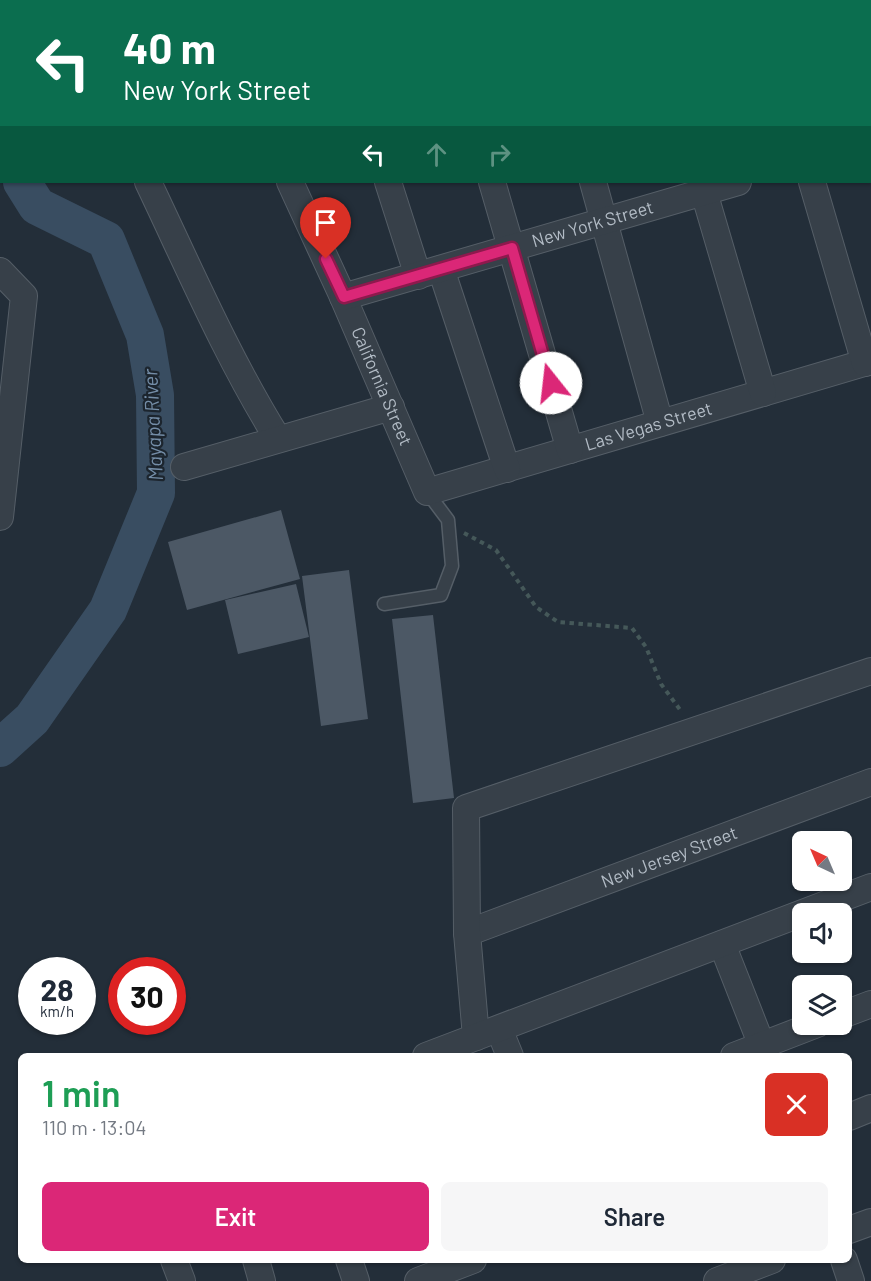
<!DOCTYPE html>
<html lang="en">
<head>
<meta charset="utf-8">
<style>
  body { margin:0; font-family:Barlow,sans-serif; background:#f6f6f7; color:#1f2937; height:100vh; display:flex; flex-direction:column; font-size:22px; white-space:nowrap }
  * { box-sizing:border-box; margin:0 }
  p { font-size:20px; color:#747a83 }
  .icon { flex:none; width:33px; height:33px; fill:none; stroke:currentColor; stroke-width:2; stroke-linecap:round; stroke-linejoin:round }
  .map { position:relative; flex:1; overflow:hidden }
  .panel { position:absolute; left:18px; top:1053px; width:834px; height:210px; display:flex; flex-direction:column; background:#fff; border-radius:9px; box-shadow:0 2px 4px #0004 }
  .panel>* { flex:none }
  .banner { position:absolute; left:0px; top:0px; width:872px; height:183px; box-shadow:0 2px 4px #0004; background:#0b6e4f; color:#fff; overflow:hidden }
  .needle { width:39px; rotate:316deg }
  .buttons { position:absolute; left:792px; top:831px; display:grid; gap:12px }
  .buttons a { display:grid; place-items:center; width:60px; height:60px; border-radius:9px; background:#fff; box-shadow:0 2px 4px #0004; font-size:30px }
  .speed { position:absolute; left:18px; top:957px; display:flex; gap:12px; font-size:30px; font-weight:700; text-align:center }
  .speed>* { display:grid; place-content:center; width:78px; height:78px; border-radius:50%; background:#fff; box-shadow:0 2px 4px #0004; line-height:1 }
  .speed small { font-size:15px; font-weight:400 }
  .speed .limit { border:9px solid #d22; background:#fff; color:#111 }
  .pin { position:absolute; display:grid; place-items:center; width:51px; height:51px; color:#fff; margin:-62px -26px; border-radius:50% 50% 50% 0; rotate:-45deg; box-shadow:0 0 6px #0007 }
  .pin .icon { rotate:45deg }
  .me { position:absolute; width:66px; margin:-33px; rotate:344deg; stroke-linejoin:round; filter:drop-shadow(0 0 4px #0008) }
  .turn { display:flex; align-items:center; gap:21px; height:126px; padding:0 24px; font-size:27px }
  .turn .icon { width:78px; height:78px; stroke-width:2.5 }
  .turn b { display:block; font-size:42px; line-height:51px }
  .lanes { display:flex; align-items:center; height:57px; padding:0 24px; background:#0003; justify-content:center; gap:30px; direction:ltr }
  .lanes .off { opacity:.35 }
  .round { display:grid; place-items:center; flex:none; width:63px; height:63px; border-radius:9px; background:#f6f6f7 }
  .summary { display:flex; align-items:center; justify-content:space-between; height:102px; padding:0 24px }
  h1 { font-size:36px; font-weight:600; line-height:45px; color:#1e9e55 }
  .action { display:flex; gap:12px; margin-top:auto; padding:12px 24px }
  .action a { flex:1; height:69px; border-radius:9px; background:#db2777; color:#fff; font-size:24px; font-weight:600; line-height:69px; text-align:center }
  .action a+a { background:#f6f6f7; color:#1f2937 }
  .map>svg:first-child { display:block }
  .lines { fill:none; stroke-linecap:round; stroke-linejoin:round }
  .river { stroke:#394d61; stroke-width:38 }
  .building { fill:#4c5865 }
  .service-casing { stroke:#555e67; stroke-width:15 }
  .minor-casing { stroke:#555e67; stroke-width:28 }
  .path { stroke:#455859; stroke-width:4; stroke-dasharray:4.5 4.5; stroke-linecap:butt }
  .service { stroke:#374049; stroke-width:12 }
  .minor { stroke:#374049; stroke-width:26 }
  .route-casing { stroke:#8e194d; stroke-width:15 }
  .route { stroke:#db2777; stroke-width:10 }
  .labels { text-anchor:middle; stroke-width:4.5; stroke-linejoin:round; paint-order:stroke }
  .street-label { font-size:18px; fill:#b2bbc5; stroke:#1c252e }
  .water-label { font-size:20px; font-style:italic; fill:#748da7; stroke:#1c252e }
</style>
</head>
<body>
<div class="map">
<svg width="871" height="1281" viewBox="0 0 871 1281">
  <rect width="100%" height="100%" fill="#232e39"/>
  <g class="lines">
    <path class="river" d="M0 146 2 149
      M0 748 32 719 108 610 156 493 155 395 145 335 106 240 37 206 22 182"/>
  </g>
  <path class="building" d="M281 510 300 579 187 610 168 542Z
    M349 570 368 719 321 726 302 576Z
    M296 584 309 637 238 654 225 600Z
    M433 615 454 798 413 803 392 619Z"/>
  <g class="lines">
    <g class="service-casing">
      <path id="service" d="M384 604 441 595 452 566 448 520 427 492"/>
    </g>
    <g class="minor-casing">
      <g id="minor">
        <path d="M61 0 62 2"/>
        <path d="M203 0 204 2"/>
        <path d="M759 0V2"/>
        <path d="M27 2 28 0"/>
        <path d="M710 2 714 0"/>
        <path d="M870 144H871"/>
        <path d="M148 182C189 268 227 357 278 439"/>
        <path id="s1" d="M290 182 343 297 427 492 871 361"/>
        <path d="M388 182 418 276"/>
        <path d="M492 182 570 450"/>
        <path d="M593 182 660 423"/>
        <path d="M701 182 763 393"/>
        <path d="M812 182 865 363"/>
        <path d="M441 269 507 469"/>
        <path d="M0 271 24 296 0 517"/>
        <path id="s2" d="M343 297 738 182"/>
        <path d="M184 467 391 407"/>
        <path id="s3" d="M467 933 871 782"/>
        <path d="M722 944 766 1056"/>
        <path d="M842 1015 871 1004"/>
        <path d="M499 1029 510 1056"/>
        <path d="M476 1037 467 933 466 808 871 671"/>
        <path d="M426 1056 871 887"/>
        <path d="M734 1056 817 1024"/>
        <path d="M849 1117 871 1108"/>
        <path d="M849 1230 871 1222"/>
        <path d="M174 1260 182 1281"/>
        <path d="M256 1260 262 1281"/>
        <path d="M349 1260 356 1281"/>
        <path d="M844 1260 851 1281"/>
        <path d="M418 1281 473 1260"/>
        <path d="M717 1281 772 1260"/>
      </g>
    </g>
    <path class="path" d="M464 533 496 550 536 607 558 622 632 628 646 647 661 684 681 711"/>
    <use href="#service" class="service"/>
    <use href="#minor" class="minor"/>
  </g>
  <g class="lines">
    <g class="route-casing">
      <path id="route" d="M326 259 344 297 512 248 551 383"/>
    </g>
    <use href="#route" class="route"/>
  </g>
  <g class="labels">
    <g class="street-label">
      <text dy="6" stroke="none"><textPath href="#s2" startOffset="260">New York Street</textPath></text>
      <text dy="6" stroke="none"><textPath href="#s1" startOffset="224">California Street</textPath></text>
      <text dy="6" stroke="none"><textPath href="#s1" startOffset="570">Las Vegas Street</textPath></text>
      <text dy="6" stroke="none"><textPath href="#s3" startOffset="216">New Jersey Street</textPath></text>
    </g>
    <g class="water-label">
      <text transform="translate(153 425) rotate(-93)" y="7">Mayapa River</text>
    </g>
  </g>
</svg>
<div class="buttons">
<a><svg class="needle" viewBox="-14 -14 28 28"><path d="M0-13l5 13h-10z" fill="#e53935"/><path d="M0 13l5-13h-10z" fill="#747a83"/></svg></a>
<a><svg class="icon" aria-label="sound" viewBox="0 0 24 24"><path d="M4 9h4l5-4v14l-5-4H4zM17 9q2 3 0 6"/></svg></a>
<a><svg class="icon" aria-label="layers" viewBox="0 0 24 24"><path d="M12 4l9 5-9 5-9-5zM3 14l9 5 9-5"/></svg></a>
</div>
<div class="speed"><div>28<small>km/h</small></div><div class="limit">30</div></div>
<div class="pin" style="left:326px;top:259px;background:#d93025"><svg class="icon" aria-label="arrive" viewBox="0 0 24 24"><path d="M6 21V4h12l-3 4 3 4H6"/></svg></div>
<svg class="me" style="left:551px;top:383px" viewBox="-20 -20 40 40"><circle r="19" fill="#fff"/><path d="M0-13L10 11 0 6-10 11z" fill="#db2777"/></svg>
<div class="banner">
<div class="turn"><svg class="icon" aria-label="left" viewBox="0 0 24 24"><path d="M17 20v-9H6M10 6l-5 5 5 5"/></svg><div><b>40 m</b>New York Street</div></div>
<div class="lanes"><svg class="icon" aria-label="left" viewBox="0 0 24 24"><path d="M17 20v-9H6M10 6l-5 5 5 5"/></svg><svg class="icon off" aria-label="ahead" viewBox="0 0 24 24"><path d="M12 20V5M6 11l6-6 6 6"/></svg><svg class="icon off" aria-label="right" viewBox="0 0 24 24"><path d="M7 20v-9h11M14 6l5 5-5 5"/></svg></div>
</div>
<section class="panel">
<div class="summary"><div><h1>1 min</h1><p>110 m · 13:04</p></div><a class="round" style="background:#d93025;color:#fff"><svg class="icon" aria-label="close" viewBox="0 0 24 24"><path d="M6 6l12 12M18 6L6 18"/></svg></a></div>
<div class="action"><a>Exit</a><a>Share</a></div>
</section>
</div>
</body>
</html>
